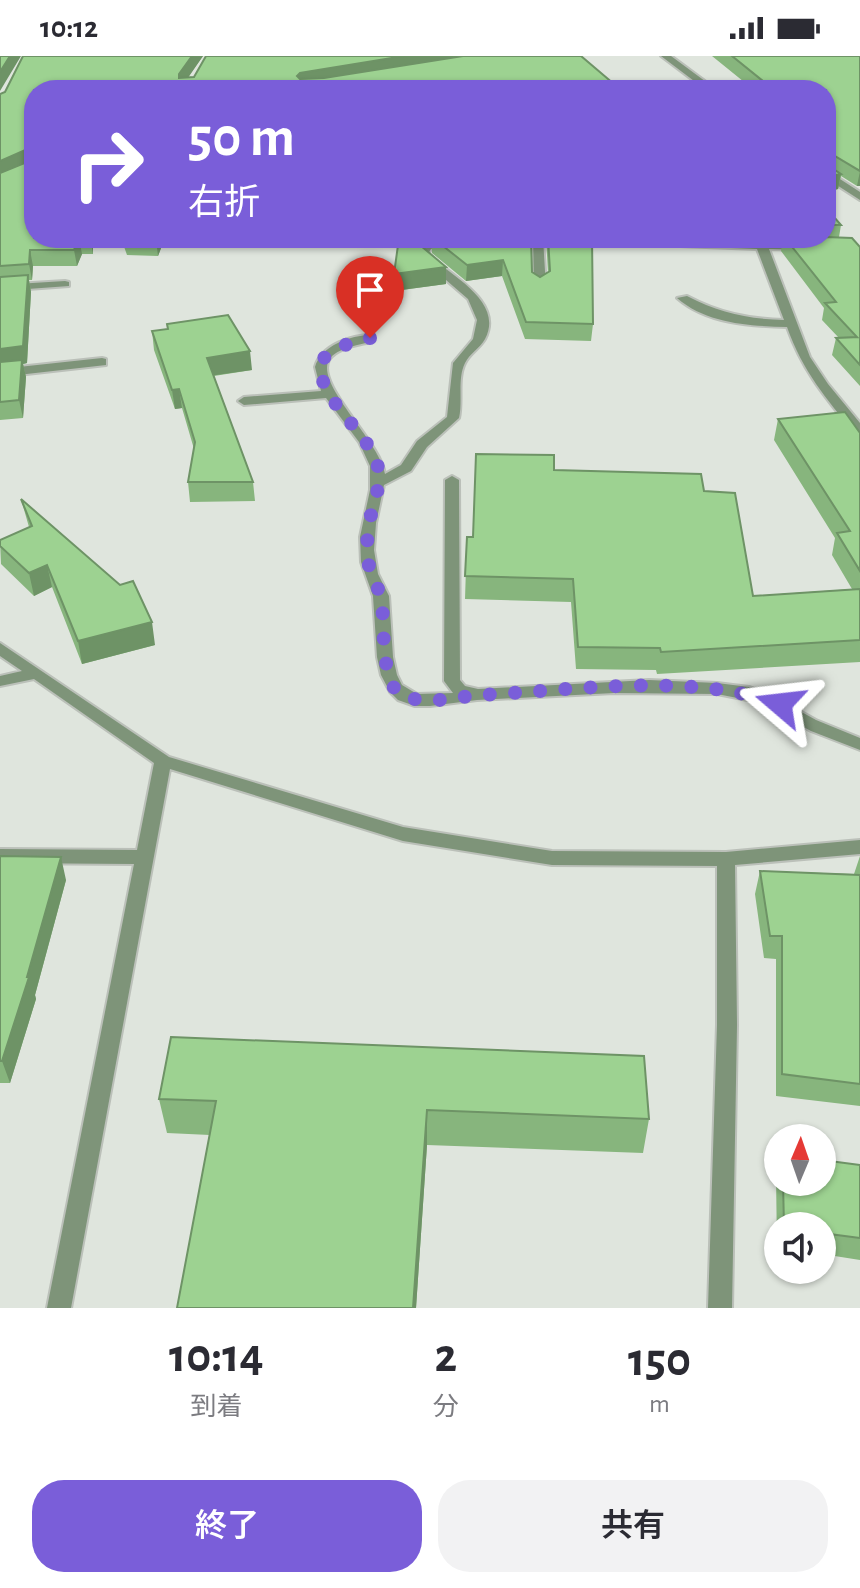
<!DOCTYPE html>
<html lang="ja">
<head>
<meta charset="utf-8">
<style>
  body { margin:0; font-family:"Alegreya Sans","Noto Sans JP",sans-serif; background:#f2f2f3; color:#2b2b33; height:100vh; display:flex; flex-direction:column; font-size:30px; white-space:nowrap }
  * { box-sizing:border-box; margin:0 }
  p { font-size:26px; color:#7c7c81 }
  .icon { flex:none; width:44px; height:44px; fill:none; stroke:currentColor; stroke-width:2; stroke-linecap:round; stroke-linejoin:round }
  .map { position:relative; height:1252px; overflow:hidden }
  .side { display:flex; flex-direction:column; background:#fff; flex:1 }
  .side>* { flex:none }
  .top-card { position:absolute; left:24px; top:24px; width:812px; height:168px; border-radius:32px; box-shadow:0 2px 6px #0004; background:#7a5ed9; color:#fff; overflow:hidden }
  .needle { width:52px; rotate:2deg }
  .fabs { position:absolute; left:764px; top:1068px; display:grid; gap:16px }
  .fabs a { display:grid; place-items:center; width:72px; height:72px; border-radius:50%; background:#fff; box-shadow:0 2px 6px #0004; font-size:40px }
  .pin { position:absolute; display:grid; place-items:center; width:68px; height:68px; color:#fff; margin:-82px -34px; border-radius:50% 50% 50% 0; rotate:-45deg; box-shadow:0 0 8px #0007 }
  .pin .icon { rotate:45deg }
  .me { position:absolute; width:88px; margin:-44px; rotate:287deg; stroke-linejoin:round; filter:drop-shadow(0 0 6px #0008) }
  .turn { display:flex; align-items:center; gap:28px; height:168px; padding:0 32px; font-size:36px }
  .turn .icon { width:104px; height:104px; stroke-width:2.5 }
  .turn b { display:block; font-size:56px; line-height:68px }
  .eta { display:flex; justify-content:space-evenly; align-items:center; height:136px; text-align:center }
  .eta b { font-size:48px; font-weight:600; line-height:56px }
  .button { display:flex; gap:16px; margin-top:auto; padding:16px 32px }
  .button a { flex:1; height:92px; border-radius:32px; background:#7a5ed9; color:#fff; font-size:32px; font-weight:600; line-height:92px; text-align:center }
  .button a+a { background:#f2f2f3; color:#2b2b33 }
  .status { display:flex; justify-content:space-between; align-items:center; height:56px; padding:0 40px; background:#fff; direction:ltr }
  .status svg { height:22px; fill:currentColor }
  .map>svg:first-child { display:block }
  .lines { fill:none; stroke-linecap:round; stroke-linejoin:round }
  .street-casing { stroke:#bbc0b9; stroke-width:4 }
  .street { fill:#7e9479; fill-rule:evenodd }
  .wall { fill:#87b57d }
  .shaded-wall { fill:#6e9366 }
  .building { fill:#9dd291; stroke:#6e9366; stroke-width:2 }
  .route { stroke:#7a5ed9; stroke-width:14; stroke-dasharray:0 25.2 }
</style>
</head>
<body>
<div class="status"><b>10:12</b><svg viewBox="0 0 49 12"><path d="M0 12V9h3v3zM5 12V6h3v6zM10 12V3h3v9zM15 12V0h3v12zM26 1h20v11H26zM47 4h2v5h-2z"/></svg></div>
<div class="map">
<svg width="860" height="1252" viewBox="0 0 860 1252">
  <rect width="100%" height="100%" fill="#dfe5dd"/>
  <g class="lines">
    <g class="street-casing">
      <path id="street" d="M661 0H671L717 34H706Z
        M826 114 860 136V144L826 122Z
        M444 182H460L431 193 428 198C449 219 505 245 485 283 480 292 470 297 465 307 457 323 463 345 459 362L427 391 411 415 384 429 376 467 374 494 378 518 389 540 393 601 397 619 402 629 417 638 453 637 444 625 445 424 452 420 459 424 460 624 465 630 478 633 649 624 717 627 749 631 769 638 816 664 860 682V694L811 675 758 646 717 638 614 637 477 644 430 650H415L398 644 390 636 381 619 377 601 373 540 361 506 360 481 370 434V410L359 386 326 342 244 349 238 345 244 341 321 335 315 311C321 289 353 278 374 279V285C361 289 337 291 329 304 315 329 380 385 385 418L401 409 417 385 447 361 453 307 473 283 477 264 468 243 416 198 423 189Z
        M533 182H543L546 232 540 235 534 232Z
        M548 182H644L808 189V193L804 194 769 193 810 301 828 328 860 367V379L855 378C826 342 803 316 787 271 750 270 707 268 677 242L687 240C719 257 748 263 784 264L757 193 553 185Z
        M65 225 69 226V230L0 235V229Z
        M102 302 106 303V309L0 321V313Z
        M0 587 169 701 403 771 552 795 726 796 860 784V798L735 809 737 969 732 1252H708L717 969V810L552 809 403 785 170 713 71 1252H47L134 808 0 807V793L137 794 154 707 34 623 0 630V620L22 615 0 600Z"/>
    </g>
    <use href="#street" class="street"/>
  </g>
  <path class="wall" d="M23 0H203L188 21 581 0 34 34V182H93V198H82L77 210H33L32 224H29L31 236 27 307 23 308 26 321 23 362 0 364V38L5 36Z
    M712 0H860V130H857L841 120 838 133 826 136V34H754Z
    M826 152 841 169 839 181 860 191V330L832 299 836 282H839L822 264 824 252 781 195 783 183 770 182H826Z
    M121 182H165L158 200 127 199Z
    M399 182H531L532 216 540 221 548 216 546 182H592L593 268 591 285 525 283 502 220 466 225 432 197V183L422 186 420 189 446 211V228L394 235Z
    M152 275 252 314 214 320 253 426 255 445 190 446 188 426 194 393 182 352 175 353 154 294Z
    M778 363 860 377V606L657 618 656 614 576 613 571 546 465 543 467 481H473L554 414 704 435 753 540 852 533 832 499 835 482 774 384Z
    M21 443 155 589 82 608 52 531 34 540 1 508 0 484 29 471Z
    M0 800 66 824 35 939 36 943 10 1027H0Z
    M860 800V1050L776 1040V903L764 902 755 838 760 815 854 818Z
    M159 1043 649 1063 643 1097 427 1089 416 1252H177L210 1079 167 1077Z
    M860 1109V1204L822 1198V1170H778V1192H777L776 1120 778 1113V1126H822Z"/>
  <path class="shaded-wall" d="M10 0H21L0 35V16Z
    M192 0H203L181 32 179 18Z
    M404 0H491L301 31 297 20 300 17Z
    M30 92 33 107 0 121V105Z
    M860 115V130H857Z
    M841 118 838 133 826 136V121Z
    M79 182 82 198 77 210 74 194Z
    M90 182H93V198Z
    M156 182H165L158 200 156 184Z
    M414 182H432V183L422 186 414 196Z
    M30 194 33 210 32 224 29 208Z
    M503 204 502 220 466 225 467 209Z
    M446 211V228L394 235V218Z
    M28 219 31 236 27 307 23 308 26 321 23 362 19 344 0 310V293Z
    M250 295 252 314 209 320 207 302Z
    M179 333 182 352 175 353 172 334Z
    M47 509 52 531 34 540 29 517Z
    M152 566 155 589 82 608 78 585Z
    M61 801 66 824 35 939 36 943 10 1027 2 1005Z
    M427 1054V1089L416 1252H413Z"/>
  <path class="building" d="M0 0H10L0 16Z
    M23 0H192L179 18V22L194 21 206 0H404L300 17 297 20 300 23 324 22 463 0H581L621 34H34V95L30 92 0 105V38L5 36Z
    M732 0H860V115L828 96 827 109 841 118 826 121V34H774Z
    M34 96V182H79L74 194H30L29 208 0 210V117L32 104Z
    M826 152 841 169H826Z
    M826 181 852 182 860 191V309L836 282 857 281 825 247 836 246 785 182Z
    M124 182H156V184Z
    M399 182H414V184L446 211 394 218Z
    M433 182H531L532 216 540 221 550 215 548 182H592L593 268 526 266 503 204 467 209Z
    M28 219 23 290 0 293V221Z
    M228 259 250 295 207 302 253 426H188L195 386 179 333 172 334 152 275 168 273 167 268Z
    M22 304 19 344 0 346V306Z
    M845 356 860 377V515L837 477 850 475 778 363Z
    M476 398 554 399V414L701 418 704 435 735 437 753 540 860 533V584L661 596 660 592 578 591 573 523 465 520 467 481H473Z
    M21 443 120 529 133 525 152 566 78 585 47 509 29 517 0 490V484L32 470Z
    M0 800 61 801 27 921H29L2 1005H0Z
    M760 815 860 819V1028L782 1018V880H770Z
    M171 981 644 1000 649 1063 427 1054 413 1252H177L216 1045 159 1043Z
    M822 1104 860 1109V1182L822 1177V1170H784L783 1126H822Z"/>
  <g class="lines">
    <path class="route" d="M370 282C355 287 322 291 321 311 319 345 369 375 378 411 383 431 369 455 368 477 366 493 367 510 374 525 376 530 380 535 381 541 386 573 379 609 397 637 425 651 451 641 481 639 576 634 690 616 780 648"/>
  </g>
</svg>
<div class="fabs">
<a><svg class="needle" viewBox="-14 -14 28 28"><path d="M0-13l5 13h-10z" fill="#e53935"/><path d="M0 13l5-13h-10z" fill="#7c7c81"/></svg></a>
<a><svg class="icon" aria-label="sound" viewBox="0 0 24 24"><path d="M4 9h4l5-4v14l-5-4H4zM17 9q2 3 0 6"/></svg></a>
</div>
<div class="pin" style="left:370px;top:282px;background:#d93025"><svg class="icon" aria-label="arrive" viewBox="0 0 24 24"><path d="M6 21V4h12l-3 4 3 4H6"/></svg></div>
<svg class="me" style="left:780px;top:648px" viewBox="-20 -20 40 40"><path d="M0-17L14 15 0 8-14 15z" fill="#7a5ed9" stroke="#fff" stroke-width="4"/></svg>
<div class="top-card">
<div class="turn"><svg class="icon" aria-label="right" viewBox="0 0 24 24"><path d="M7 20v-9h11M14 6l5 5-5 5"/></svg><div><b>50 m</b>右折</div></div>
</div>
</div>
<section class="side">
<div class="eta">
<div><b>10:14</b><p>到着</p></div>
<div><b>2</b><p>分</p></div>
<div><b>150</b><p>m</p></div>
</div>
<div class="button"><a>終了</a><a>共有</a></div>
</section>
</body>
</html>
